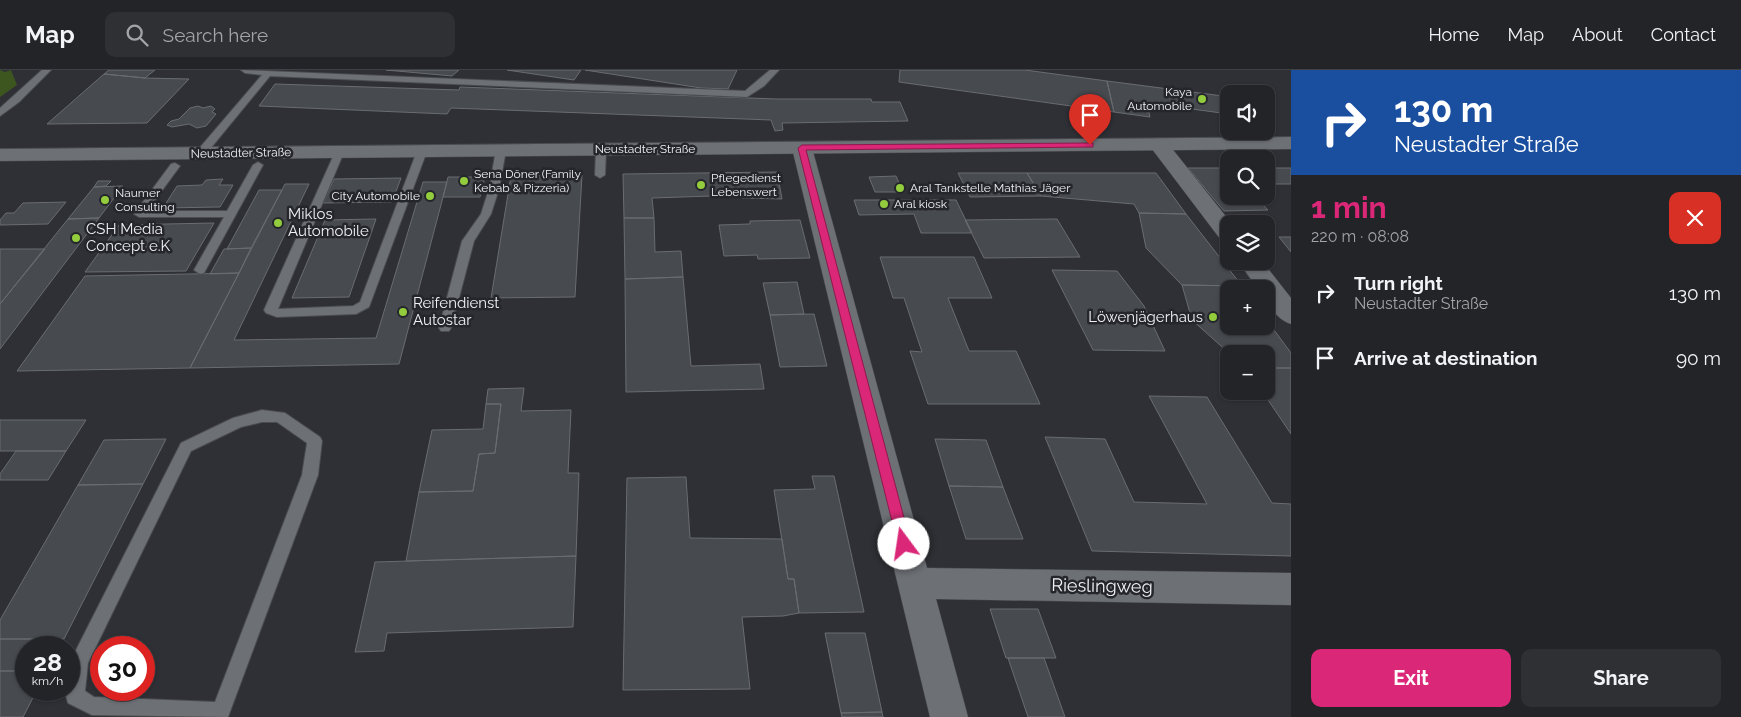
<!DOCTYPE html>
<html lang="en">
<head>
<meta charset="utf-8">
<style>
  body { margin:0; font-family:Raleway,sans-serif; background:#2e3034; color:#f1f3f6; height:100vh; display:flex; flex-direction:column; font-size:19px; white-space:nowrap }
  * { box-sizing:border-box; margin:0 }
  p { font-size:16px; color:#a2a4a8 }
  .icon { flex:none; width:28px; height:28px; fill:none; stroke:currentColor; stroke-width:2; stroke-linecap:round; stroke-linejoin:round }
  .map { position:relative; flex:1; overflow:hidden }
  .sheet { display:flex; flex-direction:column; background:#222428; width:450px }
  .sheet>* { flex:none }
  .top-card { background:#1a4fa0; color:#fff; overflow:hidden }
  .tools { position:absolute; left:1220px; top:15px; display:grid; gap:10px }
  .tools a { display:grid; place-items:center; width:55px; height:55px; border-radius:10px; background:#222428; box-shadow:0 1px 4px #0004,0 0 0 1px #3f4145; font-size:25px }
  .speed { position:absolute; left:15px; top:566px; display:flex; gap:10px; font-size:25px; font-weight:700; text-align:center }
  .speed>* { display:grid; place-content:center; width:65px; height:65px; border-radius:50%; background:#222428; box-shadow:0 1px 4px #0004,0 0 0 1px #3f4145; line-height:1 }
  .speed small { font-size:12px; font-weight:400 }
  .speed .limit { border:8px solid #d22; background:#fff; color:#111 }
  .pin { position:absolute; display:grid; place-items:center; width:42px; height:42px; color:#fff; margin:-51px -21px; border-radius:50% 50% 50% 0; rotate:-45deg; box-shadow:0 0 5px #0007 }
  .pin .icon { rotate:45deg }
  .me { position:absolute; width:55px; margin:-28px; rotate:346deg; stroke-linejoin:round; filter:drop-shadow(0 0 4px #0008) }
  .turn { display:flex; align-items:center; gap:18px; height:105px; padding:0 20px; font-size:22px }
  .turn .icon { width:65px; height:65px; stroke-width:2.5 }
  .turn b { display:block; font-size:35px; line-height:42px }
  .round { display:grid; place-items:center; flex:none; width:52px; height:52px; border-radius:10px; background:#2e3034 }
  .headline { display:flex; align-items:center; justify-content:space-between; height:85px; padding:0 20px }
  h1 { font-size:30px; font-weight:700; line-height:38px; color:#db2777 }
  .action { display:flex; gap:10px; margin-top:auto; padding:10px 20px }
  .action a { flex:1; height:58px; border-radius:10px; background:#db2777; color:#fff; font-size:20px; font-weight:700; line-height:58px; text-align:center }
  .action a+a { background:#2e3034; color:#f1f3f6 }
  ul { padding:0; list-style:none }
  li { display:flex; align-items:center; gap:15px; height:65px; padding:0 20px }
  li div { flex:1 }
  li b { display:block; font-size:19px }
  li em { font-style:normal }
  header { display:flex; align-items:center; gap:30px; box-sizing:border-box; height:70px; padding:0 25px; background:#222428; border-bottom:1px solid #3f4145 }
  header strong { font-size:24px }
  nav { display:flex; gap:28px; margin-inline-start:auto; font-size:18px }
  .search { width:350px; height:45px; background:#2e3034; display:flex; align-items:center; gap:12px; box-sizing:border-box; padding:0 18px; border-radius:10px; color:#a2a4a8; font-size:19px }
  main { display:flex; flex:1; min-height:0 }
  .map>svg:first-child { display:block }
  .green { fill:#3d551e }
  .building { fill:#474a4f; stroke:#696c71 }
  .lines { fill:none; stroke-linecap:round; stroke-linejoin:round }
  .lane-casing { stroke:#4a4c50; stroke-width:2 }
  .street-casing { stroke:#4a4c50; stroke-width:1 }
  .secondary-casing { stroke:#4a4c50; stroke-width:1 }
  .lane { fill:#6d7075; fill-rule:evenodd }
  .street { fill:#6d7075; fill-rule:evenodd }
  .secondary { fill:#6d7075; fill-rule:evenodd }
  .route { fill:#db2777; stroke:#8e194d }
  .poi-dot { fill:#93cd3e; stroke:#24262b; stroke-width:2 }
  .labels { text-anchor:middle; stroke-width:5; stroke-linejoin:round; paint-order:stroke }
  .far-poi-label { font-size:12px; fill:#eff0f3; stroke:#24262b; text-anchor:start }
  .far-street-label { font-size:12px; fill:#eff0f3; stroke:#24262b }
  .poi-label { font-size:15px; fill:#eff0f3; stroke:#24262b; text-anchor:start }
  .near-street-label { font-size:18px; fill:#eff0f3; stroke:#24262b }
</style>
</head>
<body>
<header>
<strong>Map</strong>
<div class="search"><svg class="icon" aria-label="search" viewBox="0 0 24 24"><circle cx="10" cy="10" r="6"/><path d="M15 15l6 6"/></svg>Search here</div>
<nav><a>Home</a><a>Map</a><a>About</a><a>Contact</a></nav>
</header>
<main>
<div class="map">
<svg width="1291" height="647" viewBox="0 0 1291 647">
  <rect width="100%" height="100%" fill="#2e3035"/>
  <path class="green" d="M0 0 5 2 11 0 17 15 0 27Z"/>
  <path class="building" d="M109 0H155L145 8 104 4Z
    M386 0H459L452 6Z
    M507 0H581L574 10Z
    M585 0H737L728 19 701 18Z
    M900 0H1025L1107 11 1114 42 899 12Z
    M104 4 145 8 189 9 147 53 47 54Z
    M1107 11 1223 26 1229 44 1147 33 1150 47 1114 42Z
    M275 14 459 20 460 17 776 29H871L872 32H900L908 51 782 53 783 60 775 61 771 50 451 38 447 44 259 36Z
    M198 36 203 38 211 36 215 39 212 42 216 44 206 56 197 58 189 54 172 57 167 55 171 51 179 49 190 38Z
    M1188 98H1229V126H1255L1268 140 1224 141Z
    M1266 98H1291V114H1266Z
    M777 102 782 129 742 128V125L652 128 654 148H624L623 104Z
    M958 103H1027L1041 126 970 127Z
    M1027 103H1156L1186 144 1139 143 1134 134 1041 126Z
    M582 105 575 227 491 228 511 106Z
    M896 106 903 122H875L869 107Z
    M448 107H485L480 127H443Z
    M401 108 392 132 323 133 334 109Z
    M223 109 219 115H233L220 137 163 138 177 116 202 115 206 110Z
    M98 111H111L106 116 94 117Z
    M423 112H447L399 294 190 298 285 114H309L234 270 376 268Z
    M123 116 99 148 68 149 94 117Z
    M259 120H282L251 178 227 179Z
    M854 130H956L972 163H921L914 144 859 145Z
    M66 132 48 154 0 155V150L6 143H14L23 133Z
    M1139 143 1186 144 1242 216 1182 215 1146 178Z
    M99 148 0 279V234L68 149Z
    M624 148H654L655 182 681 181 683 207 625 209Z
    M376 149 349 227 292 228 325 150Z
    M1057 149 1080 187 984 188 965 150Z
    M800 150 810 188 758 189 757 185 724 186 719 155 750 154V151Z
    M214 153 186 201 85 202 119 155Z
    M1279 167H1291V182Z
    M251 178 239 203 210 204 224 179Z
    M0 179H45L0 234Z
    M880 187H974L992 228H948L969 281H1016L1040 334H928L910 281 922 282 904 228H893Z
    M1052 200 1117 201 1144 236 1165 281 1093 280Z
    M239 203 190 298 17 301 85 206Z
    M683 207 691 296 760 294 764 319 626 322 625 209Z
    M797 212 804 244 770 245 763 213Z
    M1182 215 1242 216 1243 219H1229V256H1266V249L1291 283V298H1266V284H1230L1192 250Z
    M814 244 827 296 780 297 770 245Z
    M1266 298H1291V364L1262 321H1266Z
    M524 318 521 341 571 340 568 403H579L576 486 406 491 419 422 473 421 479 384 495 383 501 334H486L488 319Z
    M1149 326 1207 327 1272 433 1291 434V486L1092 481 1045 367 1105 369 1134 432 1207 434Z
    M486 334H501L495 383 479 384 473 421 419 422 432 360 483 359Z
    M0 350H86L66 381H0Z
    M166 369 143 414 78 415 104 370Z
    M935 369 986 370 1003 417 949 416Z
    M16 381H66L48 410H0V404Z
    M812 406H834L864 542 799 543 794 509H788L774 420 815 419Z
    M686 407 690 468 782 469 788 509H794L799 543 783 546 742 547 750 619 623 620 627 408Z
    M143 414 64 569H0V550L78 415Z
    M949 416 1003 417 1023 469H966Z
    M576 486 573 557 387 563 384 581 355 582 375 492Z
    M990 539H1038L1056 588H1006Z
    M825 563H865L882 642 841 643Z
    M0 569H64L59 578H26V601H0Z
    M1008 588H1044L1065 647H1028Z
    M0 601H26V620H37L23 647H0Z
    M882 642 883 647H842L841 643Z"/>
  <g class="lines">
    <g class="lane-casing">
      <path id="lane" d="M42 0H51L19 32 0 46V38Z
        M241 0 745 21 770 0H779L764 16 747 27 270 6 205 85H197V81L262 5 245 3Z
        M501 77 506 80 499 119 491 144 474 171 451 258 449 261H441L439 258 462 171 481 144 489 119 496 80Z
        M601 77 606 80 605 105 600 108 595 105 596 80Z
        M422 78 427 81 369 237 356 244 277 247 266 243 264 240 336 80H342L344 82 278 239 353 236 360 232 417 81Z
        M258 92 263 95 204 203 200 204 194 200 224 147H139L134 144 171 94 175 93 180 96 147 141H227L253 95Z
        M262 340 285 343 320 367 322 371 318 405 228 647 92 645 68 633 66 626V620H69V602L73 586 181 373 233 348ZM262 352H277L307 373 302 405 215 632 94 627 85 621 88 593 191 381 241 357Z"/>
    </g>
    <g class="street-casing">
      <path id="street" d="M1159 69 1166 71 1232 154H1229V172L1221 170 1149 75 1152 71Z
        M802 72 809 74 812 78 927 498 1291 503V535L936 529 968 647H930L792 78 795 74Z
        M1238 191H1262L1291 228V254C1276 249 1266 234 1266 219H1258Z"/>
    </g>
    <g class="secondary-casing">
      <path id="secondary" d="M1291 67V79L0 91V79Z"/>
    </g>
    <use href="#lane" class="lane"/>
    <use href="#street" class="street"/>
    <use href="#secondary" class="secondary"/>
  </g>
  <path class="route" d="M1090 73H1093V77L806 80 911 474 909 479 904 480 899 479 798 78 802 75Z"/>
  <g class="poi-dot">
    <circle cx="1202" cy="29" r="5"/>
    <circle cx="464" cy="111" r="5"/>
    <circle cx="701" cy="115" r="5"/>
    <circle cx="900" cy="118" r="5"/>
    <circle cx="430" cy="126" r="5"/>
    <circle cx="105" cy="130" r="5"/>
    <circle cx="884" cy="134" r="5"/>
    <circle cx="278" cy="153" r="5"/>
    <circle cx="76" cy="168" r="5"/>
    <circle cx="403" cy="242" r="5"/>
    <circle cx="1213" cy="247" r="5"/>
  </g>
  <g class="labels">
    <g class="far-poi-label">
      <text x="1192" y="26" text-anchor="end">Kaya<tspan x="1192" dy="14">Automobile</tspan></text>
      <text x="474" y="108">Sena Döner (Family<tspan x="474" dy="14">Kebab &amp; Pizzeria)</tspan></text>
      <text x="711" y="112">Pflegedienst<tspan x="711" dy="14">Lebenswert</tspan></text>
      <text x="910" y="122">Aral Tankstelle Mathias Jäger</text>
      <text x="115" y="127">Naumer<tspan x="115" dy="14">Consulting</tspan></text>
      <text x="420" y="130" text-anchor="end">City Automobile</text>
      <text x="894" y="138">Aral kiosk</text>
    </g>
    <g class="far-street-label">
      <text x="645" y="83">Neustadter Straße</text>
      <text transform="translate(241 83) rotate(-1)" y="4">Neustadter Straße</text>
    </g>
    <g class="poi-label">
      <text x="288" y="149">Miklos<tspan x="288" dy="17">Automobile</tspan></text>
      <text x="86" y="164">CSH Media<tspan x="86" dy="17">Concept e.K</tspan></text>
      <text x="413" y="238">Reifendienst<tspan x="413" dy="17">Autostar</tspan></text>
      <text x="1203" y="252" text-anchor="end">Löwenjägerhaus</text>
    </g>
    <g class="near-street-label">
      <text transform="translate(1102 516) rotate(1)" y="6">Rieslingweg</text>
    </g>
  </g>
</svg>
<div class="tools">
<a><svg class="icon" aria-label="sound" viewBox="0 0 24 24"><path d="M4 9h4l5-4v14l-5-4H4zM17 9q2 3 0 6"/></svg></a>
<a><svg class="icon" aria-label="search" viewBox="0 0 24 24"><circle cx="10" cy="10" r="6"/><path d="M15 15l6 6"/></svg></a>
<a><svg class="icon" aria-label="layers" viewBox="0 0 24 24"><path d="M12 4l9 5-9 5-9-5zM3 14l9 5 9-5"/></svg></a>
<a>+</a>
<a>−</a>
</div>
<div class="speed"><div>28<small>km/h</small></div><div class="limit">30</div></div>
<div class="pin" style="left:1090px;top:75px;background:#d93025"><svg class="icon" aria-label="arrive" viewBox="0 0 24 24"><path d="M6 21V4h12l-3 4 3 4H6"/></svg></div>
<svg class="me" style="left:904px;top:474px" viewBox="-20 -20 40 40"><circle r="19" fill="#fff"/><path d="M0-13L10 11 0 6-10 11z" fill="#db2777"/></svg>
</div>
<section class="sheet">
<div class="top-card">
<div class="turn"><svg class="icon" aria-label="right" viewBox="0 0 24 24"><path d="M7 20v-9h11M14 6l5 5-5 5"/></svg><div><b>130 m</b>Neustadter Straße</div></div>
</div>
<div class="headline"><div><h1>1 min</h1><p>220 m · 08:08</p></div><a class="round" style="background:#d93025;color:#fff"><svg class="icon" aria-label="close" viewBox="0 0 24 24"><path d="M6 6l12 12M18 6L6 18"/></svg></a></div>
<ul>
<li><svg class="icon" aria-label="right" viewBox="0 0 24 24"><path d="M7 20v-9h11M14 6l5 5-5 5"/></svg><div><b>Turn right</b><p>Neustadter Straße</p></div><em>130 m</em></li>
<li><svg class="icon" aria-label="arrive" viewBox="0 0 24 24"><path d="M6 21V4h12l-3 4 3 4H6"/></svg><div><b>Arrive at destination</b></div><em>90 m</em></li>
</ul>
<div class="action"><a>Exit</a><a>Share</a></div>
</section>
</main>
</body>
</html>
